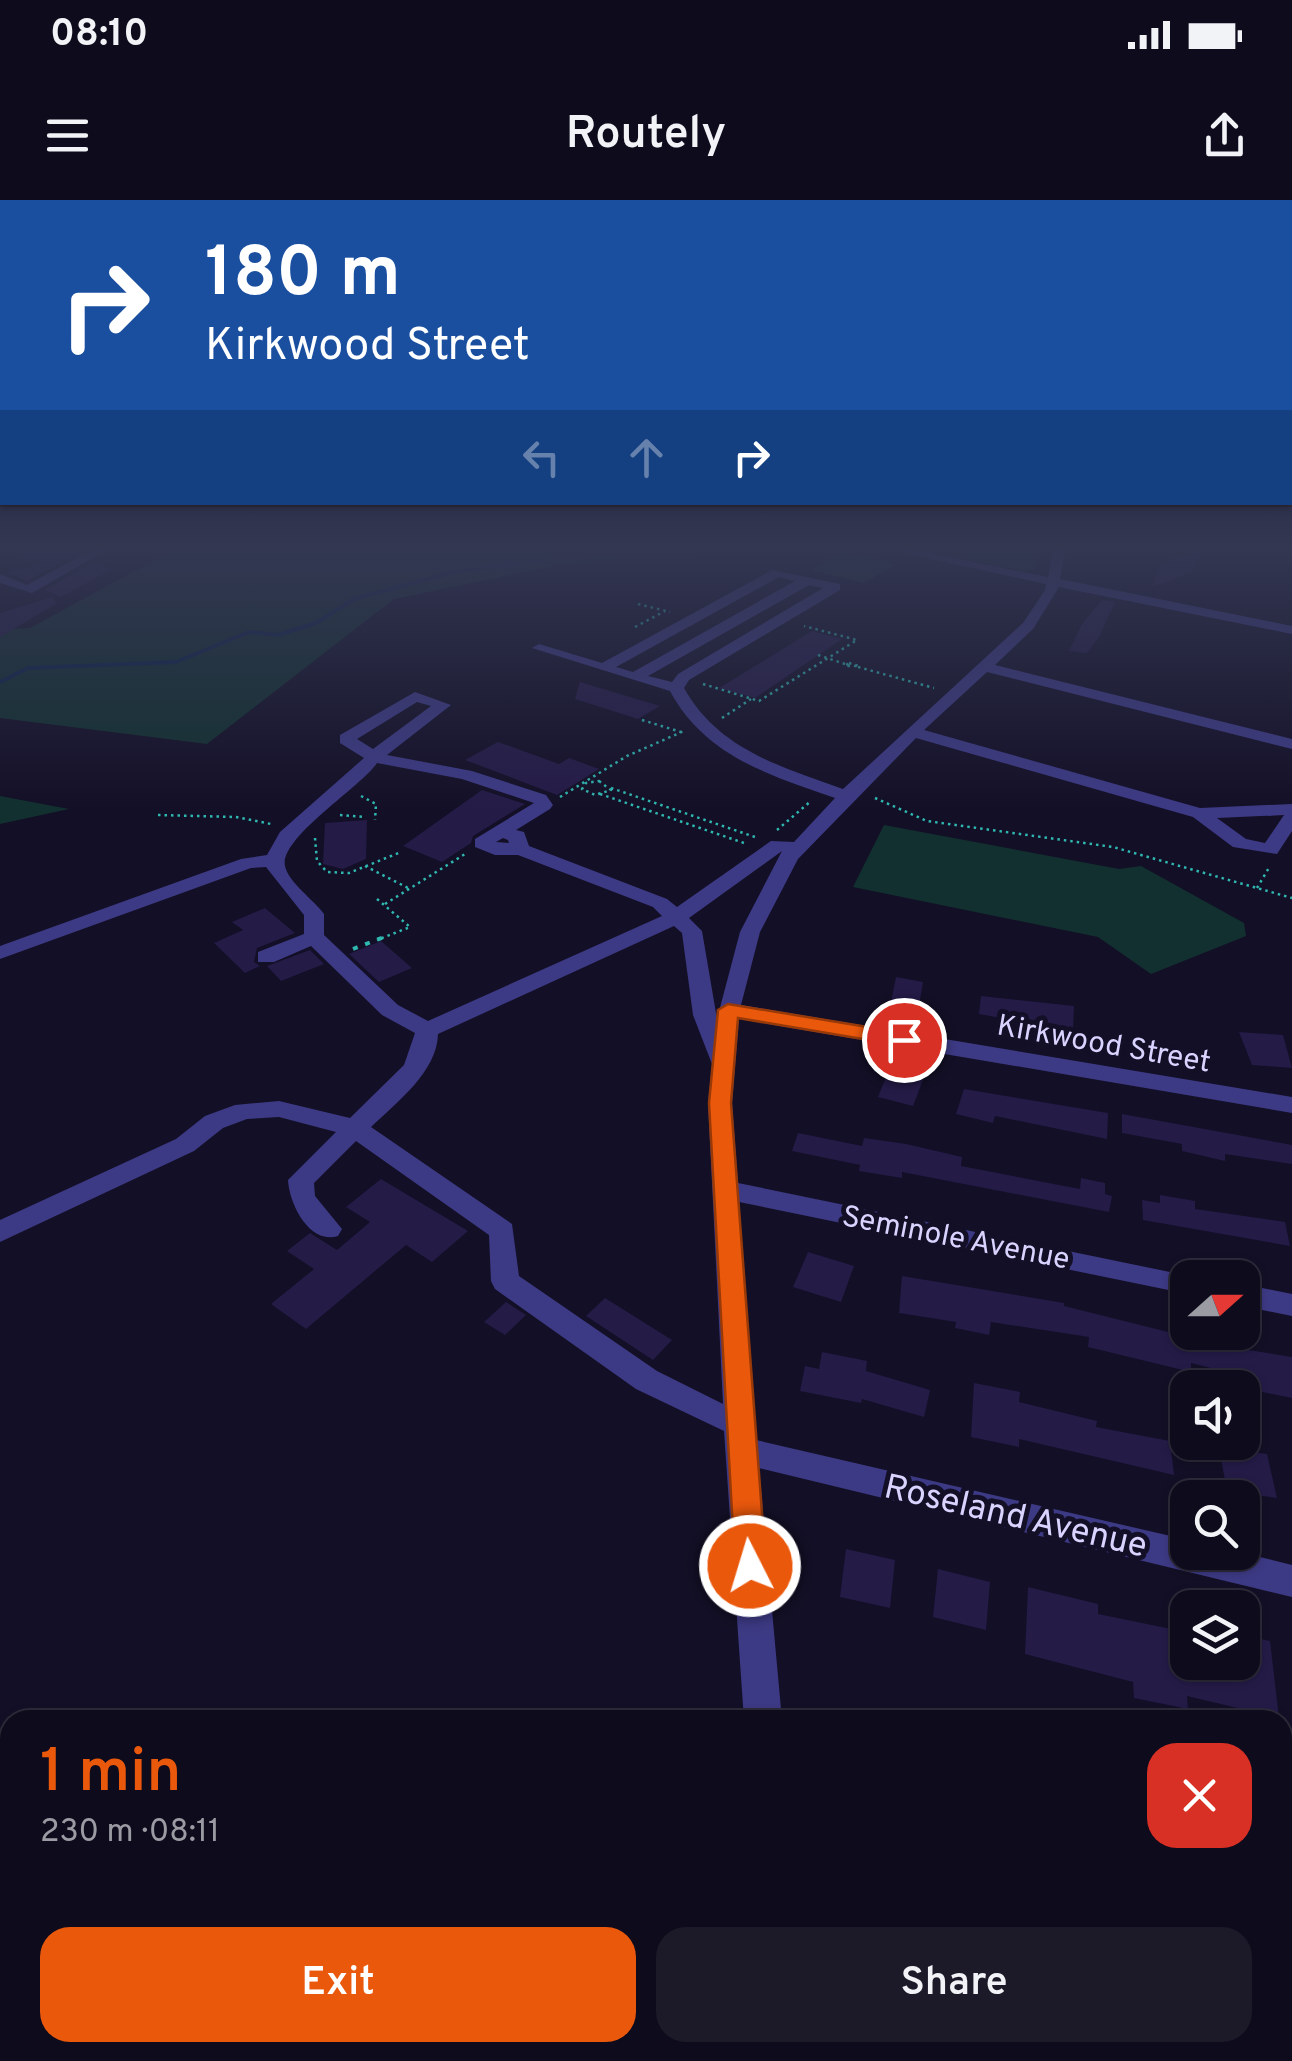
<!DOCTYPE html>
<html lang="en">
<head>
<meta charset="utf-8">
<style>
  body { margin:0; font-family:Overpass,sans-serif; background:#1c1929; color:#f1f3f6; height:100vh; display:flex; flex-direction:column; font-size:38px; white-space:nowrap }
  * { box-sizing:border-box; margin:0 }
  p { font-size:32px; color:#9b9ba3 }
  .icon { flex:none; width:55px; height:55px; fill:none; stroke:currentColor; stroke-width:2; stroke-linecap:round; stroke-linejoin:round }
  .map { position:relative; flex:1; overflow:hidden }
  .details { position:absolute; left:0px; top:1510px; width:1292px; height:352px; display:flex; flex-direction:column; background:#0e0b1c; border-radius:30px 30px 0 0; box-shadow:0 2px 8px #0004,0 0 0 2px #2e2b3b }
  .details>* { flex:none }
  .banner { position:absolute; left:0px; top:0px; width:1292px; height:305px; box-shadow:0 2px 8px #0004,0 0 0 2px #2e2b3b; background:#1a4fa0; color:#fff; overflow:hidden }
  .needle { width:65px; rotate:69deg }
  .fabs { position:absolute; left:1170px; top:1060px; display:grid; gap:20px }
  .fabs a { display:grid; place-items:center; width:90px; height:90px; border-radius:20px; background:#0e0b1c; box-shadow:0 2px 8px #0004,0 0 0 2px #2e2b3b; font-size:50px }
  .pin { position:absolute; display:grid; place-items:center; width:85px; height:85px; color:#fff; margin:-42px; border:5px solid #fff; border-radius:50%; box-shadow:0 2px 10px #0007 }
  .me { position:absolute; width:110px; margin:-55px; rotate:355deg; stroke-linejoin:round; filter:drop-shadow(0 0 8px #0008) }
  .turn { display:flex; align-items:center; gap:35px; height:210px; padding:0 40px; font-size:45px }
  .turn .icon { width:130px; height:130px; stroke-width:2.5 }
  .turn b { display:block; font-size:70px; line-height:85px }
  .lanes { display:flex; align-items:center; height:95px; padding:0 40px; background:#0003; justify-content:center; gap:50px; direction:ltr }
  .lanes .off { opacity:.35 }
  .round { display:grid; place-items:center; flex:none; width:105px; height:105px; border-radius:30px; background:#1c1929 }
  .overview { display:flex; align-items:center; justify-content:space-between; height:170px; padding:0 40px }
  h1 { font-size:60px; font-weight:600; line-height:75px; color:#ea580c }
  .action { display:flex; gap:20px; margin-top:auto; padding:20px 40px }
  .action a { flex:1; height:115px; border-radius:30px; background:#ea580c; color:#fff; font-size:40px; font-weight:600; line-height:115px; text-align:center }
  .action a+a { background:#1c1929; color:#f1f3f6 }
  .status { display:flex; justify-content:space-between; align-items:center; height:70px; padding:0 50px; background:#0e0b1c; direction:ltr }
  .status svg { height:28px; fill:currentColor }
  header { display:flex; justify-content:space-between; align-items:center; height:130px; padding:0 40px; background:#0e0b1c; font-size:45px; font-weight:600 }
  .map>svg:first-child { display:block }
  .green { fill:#12302f }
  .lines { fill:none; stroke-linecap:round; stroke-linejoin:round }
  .stream { stroke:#0c2248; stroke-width:4 }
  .building { fill:#241b47 }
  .path-far1 { stroke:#2fb8b0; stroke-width:2.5; stroke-dasharray:2.5 4; stroke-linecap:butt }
  .path { stroke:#2fb8b0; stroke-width:4; stroke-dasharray:5 8; stroke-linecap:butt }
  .minor { fill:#3d3a85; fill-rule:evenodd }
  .route { fill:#ea580c; stroke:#983908; stroke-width:2.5 }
  .labels { text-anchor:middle; stroke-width:10; stroke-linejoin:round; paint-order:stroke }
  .street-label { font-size:30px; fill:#d9d4ff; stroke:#130f26 }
  .near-street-label { font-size:35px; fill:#d9d4ff; stroke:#130f26 }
</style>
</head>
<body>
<div class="status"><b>08:10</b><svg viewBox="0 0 49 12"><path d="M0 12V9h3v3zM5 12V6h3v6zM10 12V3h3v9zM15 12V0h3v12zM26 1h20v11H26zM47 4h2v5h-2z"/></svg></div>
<header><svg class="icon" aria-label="menu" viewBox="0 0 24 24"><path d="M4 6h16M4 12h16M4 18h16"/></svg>Routely<svg class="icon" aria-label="share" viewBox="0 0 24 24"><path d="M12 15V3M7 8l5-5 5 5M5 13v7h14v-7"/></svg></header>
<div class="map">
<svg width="1292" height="1861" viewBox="0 0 1292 1861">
  <rect width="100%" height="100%" fill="#130f26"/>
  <path class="green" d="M173 350H756L568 363 394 399 207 544 0 518V429L30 428Z
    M924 350H1041L1034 370 1023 371Z
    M843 352 896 364 864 383 811 370Z
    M0 596 69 609 0 624Z
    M884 625 1119 669 1141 666 1244 723 1246 736 1151 774 1098 737 853 687Z"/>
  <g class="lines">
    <path class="stream" d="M0 482 28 468 176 462 249 432 278 435 316 423 354 399 457 371 603 354 731 350"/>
  </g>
  <path class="building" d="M11 350H70L78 353 27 381 8 373 40 363Z
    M1199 350 1193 372 1152 387 1160 364Z
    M95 361 112 369 61 397 45 390Z
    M53 397 56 404 0 437V413Z
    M1102 400 1115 402 1099 437 1087 453 1069 451 1082 424Z
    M812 431 842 439 755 498 719 488Z
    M580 482 660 506 638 519 575 499Z
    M498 542 559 564 569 558 599 569 557 595 465 560Z
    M482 590 525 604 473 636 471 643 442 662 403 646Z
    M367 620 366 659 343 669 323 664 325 623Z
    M265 708 295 733 257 748 254 762 260 766 245 773 214 743 243 730 232 722Z
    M381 741 412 768 379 782 349 754Z
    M310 750 324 764 281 781 267 766Z
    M896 777 923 782 919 806 891 802Z
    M981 796 1074 806 1073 831 979 814Z
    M1239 832 1283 835 1292 868 1252 865Z
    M888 872 923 880 913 906 878 897Z
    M964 889 1108 913 1107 939 995 916 993 923 956 914Z
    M1122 914 1292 945V964L1225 954V961L1182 951V944L1122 933Z
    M798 933 862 946 864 938 906 944 962 957 961 966 1080 989 1081 978 1105 983V994L1112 996 1109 1012 902 972V978L859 971 860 965 792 951Z
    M381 979 468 1031 432 1062 406 1045 306 1129 271 1104 314 1069 287 1051 310 1033 337 1050 370 1022 346 1007Z
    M1160 995 1195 1001V1009L1285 1022 1290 1046 1143 1020 1142 1000 1160 1003Z
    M808 1052 854 1066 841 1102 793 1087Z
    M902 1076 1064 1103V1106L1224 1146 1292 1157V1198L1228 1185 1227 1172 1191 1163V1172L1088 1147 1089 1137 991 1122 989 1135 955 1128 956 1122 899 1113Z
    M605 1098 672 1140 653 1160 586 1116Z
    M506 1102 526 1115 505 1135 484 1122Z
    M822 1152 867 1161 866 1171 930 1190 924 1217 862 1199 861 1203 800 1191 805 1166 819 1169Z
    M974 1183 1020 1192 1019 1202 1097 1221 1096 1227 1170 1241 1174 1275 1019 1239V1247L971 1237Z
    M1219 1248 1267 1254 1277 1298 1227 1291Z
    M846 1349 895 1360 890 1408 840 1397Z
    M938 1369 990 1382 986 1430 933 1417Z
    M1028 1387 1098 1404V1414L1181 1431 1184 1462H1242V1435L1270 1441 1279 1518 1187 1496 1188 1509 1134 1498 1133 1482 1025 1454Z"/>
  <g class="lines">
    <path class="path-far1" d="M638 404 670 412
      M635 427 665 411
      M818 455 845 464
      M849 463 859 466H845Z
      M858 467 934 488
      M703 484 759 501 857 440 804 426
      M722 518 751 499
      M642 520 681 532
      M599 581 611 590 595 595 582 589 586 583Z
      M611 588 755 637
      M600 594 747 644
      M361 596 376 604 375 620
      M560 597 627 556 684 531
      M875 598 927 621 1113 647 1292 698
      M158 615 236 617 271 624
      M340 615 364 617
      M777 630 811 601
      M315 638 317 661 327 672 349 673 401 652
      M365 666 410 689
      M1257 688 1270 666
      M377 699 410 727 377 740
      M385 704 465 654"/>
    <path class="path" d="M353 749 384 737"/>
    <path class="minor" d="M92 350H107L32 393 0 383V374L27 385Z
      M890 350H914L1048 377 1053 350H1065L1060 379 1292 426V434L1059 387 1033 429 995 465 1292 539V549L987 472 924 530 1200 608 1292 604V631L1277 654 1233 647 1193 617 916 538 798 659 760 732 741 805 1292 897V913L739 819 732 903 738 983 1199 1078H1188V1094L739 1002 756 1240 1188 1340V1352H1240L1292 1365V1397L759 1268 782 1520H744L724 1231 636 1189 495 1089 491 1081 489 1035 356 941 314 983 315 996 342 1029 338 1036C309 1045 289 1003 288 980L336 932 279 917 247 919 223 928 194 951 0 1042V1020L176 939 205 916 235 905 279 901 350 918 404 865 415 833 382 815 311 746 274 762H258V752L304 734V715L266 667 251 668 0 759V746L241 659 267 655 280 632 364 558 340 543V535L415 492 451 505 387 555 472 571 546 595 553 605 550 609 516 630 524 632 529 646 667 699 677 707 771 641 794 642 835 598C769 575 705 556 670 491L532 448 539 444 602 463 772 370 840 384V390L689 480 684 488C718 549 781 567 843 589L1023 423 1045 390 1046 384ZM779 377 795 381 633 472 616 467ZM809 385 823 388 678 474 672 482 648 476ZM417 502 431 506 373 549 357 539ZM377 563 462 579 534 603 475 639V647L495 655H518L653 707 662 716 428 821 398 805 324 735V714C314 700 288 682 285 666 279 638 361 587 377 563ZM1284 615 1265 643 1246 639 1217 618ZM503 638 508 640 509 643 496 642ZM782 651 740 732 717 819 702 731 689 718ZM674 726 682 733 693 815 712 864 708 903 723 1204 657 1171 519 1076 512 1024 371 927C397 902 437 872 438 834Z
      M1242 1084 1292 1094V1116L1242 1106Z
      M768 1852H812L814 1861H768Z"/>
  </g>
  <linearGradient id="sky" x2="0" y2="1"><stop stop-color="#0a0815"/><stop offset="0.57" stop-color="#333752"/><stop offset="1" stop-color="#333752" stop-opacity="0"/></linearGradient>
  <rect width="1292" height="610" fill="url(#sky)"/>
  <path class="route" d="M728 804 904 833 914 840 904 846 738 818 731 903 766 1366 761 1376 750 1380 739 1376 735 1366 709 903 718 810Z"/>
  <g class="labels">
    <g class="street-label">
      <text transform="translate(1104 843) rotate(10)" y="10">Kirkwood Street</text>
      <text transform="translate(956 1037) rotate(11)" y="10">Seminole Avenue</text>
    </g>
    <g class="near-street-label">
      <text transform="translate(1016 1315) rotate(13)" y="12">Roseland Avenue</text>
    </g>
  </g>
</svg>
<div class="fabs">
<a><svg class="needle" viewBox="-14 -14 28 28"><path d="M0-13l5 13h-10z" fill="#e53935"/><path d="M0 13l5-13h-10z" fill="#9b9ba3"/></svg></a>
<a><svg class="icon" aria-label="sound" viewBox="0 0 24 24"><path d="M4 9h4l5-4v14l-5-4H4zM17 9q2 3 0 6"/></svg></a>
<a><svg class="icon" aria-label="search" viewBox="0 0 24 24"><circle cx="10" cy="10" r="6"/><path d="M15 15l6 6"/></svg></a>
<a><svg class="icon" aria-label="layers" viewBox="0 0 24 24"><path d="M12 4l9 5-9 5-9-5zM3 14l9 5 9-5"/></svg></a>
</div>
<div class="pin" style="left:904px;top:840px;background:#d93025"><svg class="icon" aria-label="arrive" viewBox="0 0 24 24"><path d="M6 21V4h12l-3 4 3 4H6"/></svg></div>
<svg class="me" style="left:750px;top:1366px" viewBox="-20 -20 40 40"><circle r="17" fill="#ea580c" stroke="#fff" stroke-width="3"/><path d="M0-11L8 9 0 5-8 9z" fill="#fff"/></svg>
<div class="banner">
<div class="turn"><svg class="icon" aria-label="right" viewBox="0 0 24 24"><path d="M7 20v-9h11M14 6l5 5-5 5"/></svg><div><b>180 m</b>Kirkwood Street</div></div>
<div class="lanes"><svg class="icon off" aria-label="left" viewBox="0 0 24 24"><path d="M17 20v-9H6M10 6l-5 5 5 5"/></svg><svg class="icon off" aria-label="ahead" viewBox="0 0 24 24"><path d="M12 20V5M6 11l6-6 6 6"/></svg><svg class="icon" aria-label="right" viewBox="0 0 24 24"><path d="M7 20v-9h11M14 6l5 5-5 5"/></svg></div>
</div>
<section class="details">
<div class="overview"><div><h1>1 min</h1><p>230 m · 08:11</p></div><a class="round" style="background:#d93025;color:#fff"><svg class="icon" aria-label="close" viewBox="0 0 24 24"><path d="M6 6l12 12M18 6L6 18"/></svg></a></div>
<div class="action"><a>Exit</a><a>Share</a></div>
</section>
</div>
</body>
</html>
